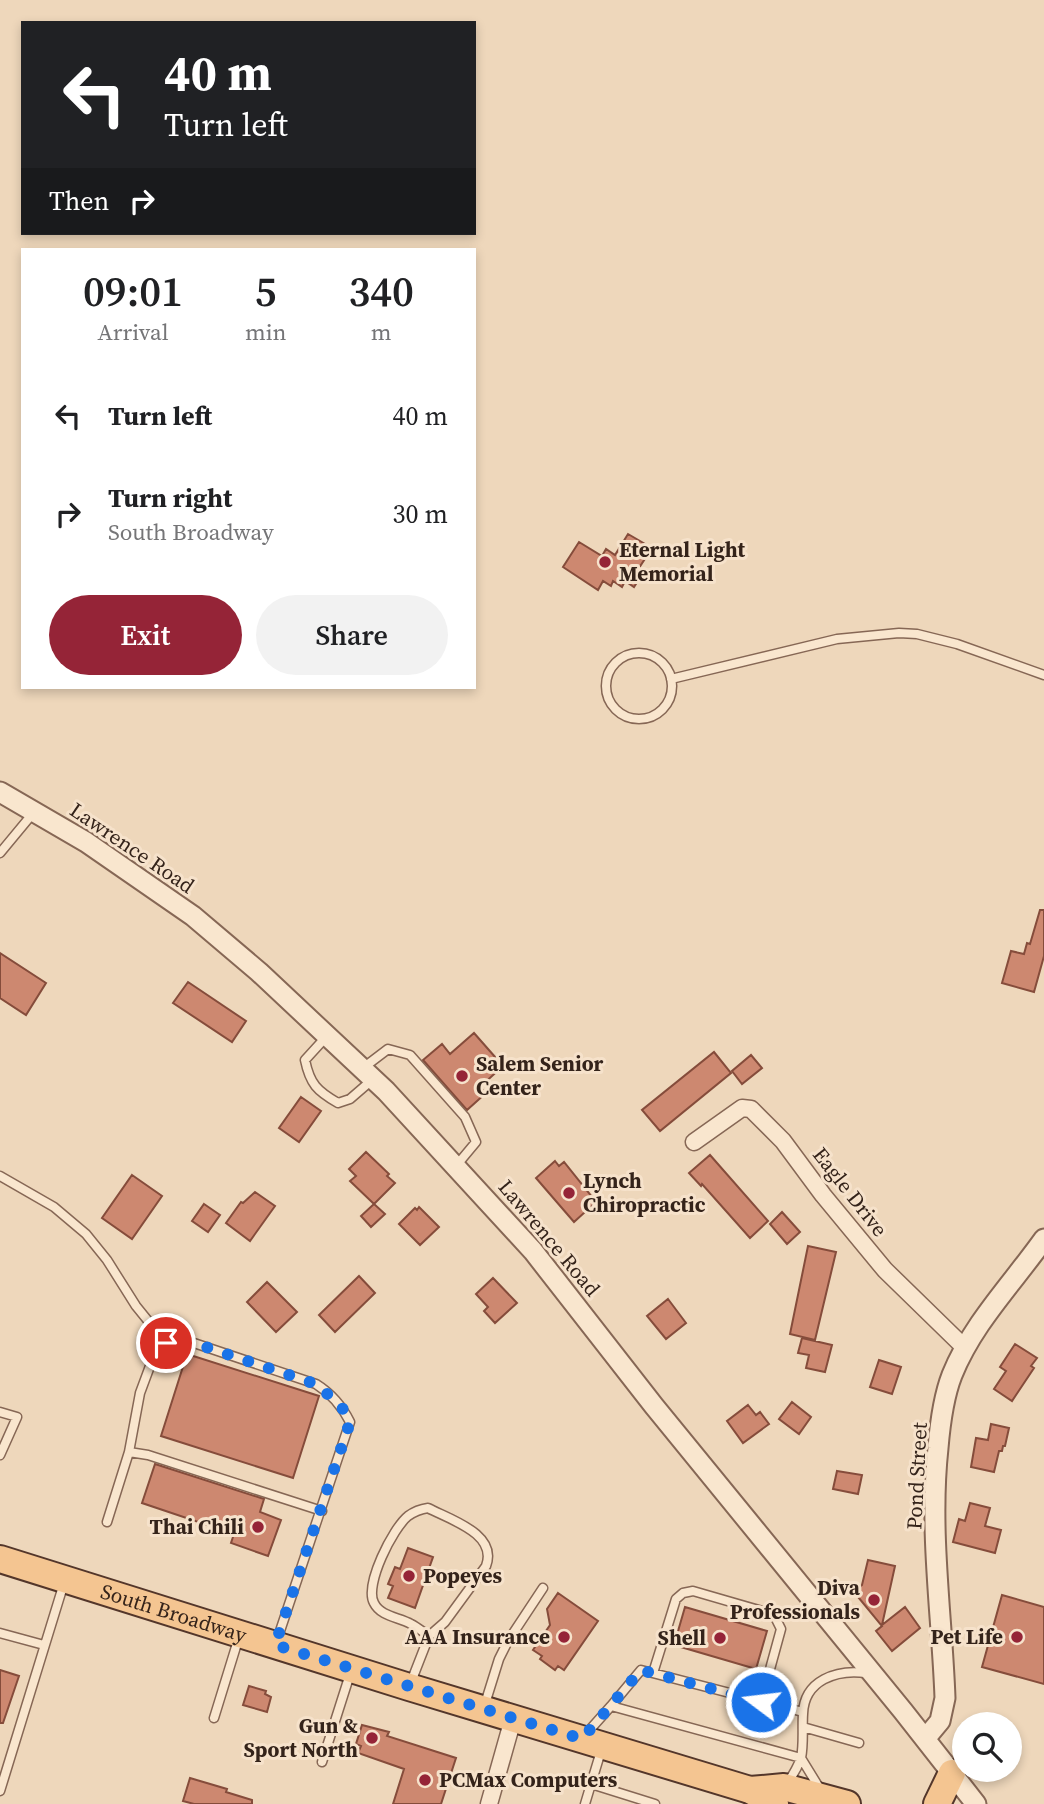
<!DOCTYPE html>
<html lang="en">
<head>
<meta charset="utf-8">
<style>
  body { margin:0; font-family:"Source Serif 4",serif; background:#f2f2f2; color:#202124; height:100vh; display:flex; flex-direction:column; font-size:26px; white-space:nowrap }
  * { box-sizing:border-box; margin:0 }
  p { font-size:23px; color:#757577 }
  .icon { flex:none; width:38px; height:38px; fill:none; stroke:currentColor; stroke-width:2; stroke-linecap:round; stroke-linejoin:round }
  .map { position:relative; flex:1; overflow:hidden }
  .sheet { position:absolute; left:21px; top:248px; width:455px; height:441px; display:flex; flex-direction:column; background:#fff; border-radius:0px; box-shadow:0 4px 10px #0003 }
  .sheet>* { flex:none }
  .banner { position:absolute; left:21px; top:21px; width:455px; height:214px; border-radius:0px; box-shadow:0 4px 10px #0003; background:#202124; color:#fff; overflow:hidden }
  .fabs { position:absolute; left:952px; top:1712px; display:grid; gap:14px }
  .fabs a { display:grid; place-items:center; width:70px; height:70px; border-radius:50%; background:#fff; box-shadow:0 4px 10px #0003; font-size:35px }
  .pin { position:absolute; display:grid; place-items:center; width:60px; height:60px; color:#fff; margin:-30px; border:4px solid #fff; border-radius:50%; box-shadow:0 2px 7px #0007 }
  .me { position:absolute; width:77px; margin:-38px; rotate:285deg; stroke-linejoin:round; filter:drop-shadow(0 0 5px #0008) }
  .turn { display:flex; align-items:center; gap:24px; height:147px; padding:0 28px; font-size:32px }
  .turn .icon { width:91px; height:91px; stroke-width:2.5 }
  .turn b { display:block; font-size:49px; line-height:60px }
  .then { display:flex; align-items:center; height:66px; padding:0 28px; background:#0003; gap:14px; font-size:26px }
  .eta { display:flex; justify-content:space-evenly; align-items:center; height:119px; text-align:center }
  .eta b { font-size:42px; font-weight:600; line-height:49px }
  .action { display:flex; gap:14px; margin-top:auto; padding:14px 28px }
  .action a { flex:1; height:80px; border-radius:42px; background:#952437; color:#fff; font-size:28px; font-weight:600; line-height:80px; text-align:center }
  .action a+a { background:#f2f2f2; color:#202124 }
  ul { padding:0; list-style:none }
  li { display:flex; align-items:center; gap:21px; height:98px; padding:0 28px }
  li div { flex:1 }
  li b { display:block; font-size:26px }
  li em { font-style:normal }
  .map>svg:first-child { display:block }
  .building { fill:#cd8870; stroke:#854c3b; stroke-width:2 }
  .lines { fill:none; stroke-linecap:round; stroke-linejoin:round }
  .service-casing { stroke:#866755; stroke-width:11 }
  .minor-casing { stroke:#866755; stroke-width:19 }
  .tertiary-casing { stroke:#866755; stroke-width:23 }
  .primary-casing { stroke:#53362a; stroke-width:30 }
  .service { stroke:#f9e6ce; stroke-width:8 }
  .minor { stroke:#f9e6ce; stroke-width:16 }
  .tertiary { stroke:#f9e6ce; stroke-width:19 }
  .primary { stroke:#f4c591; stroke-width:26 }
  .route { stroke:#1a73e8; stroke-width:12; stroke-dasharray:0 21.6 }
  .poi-dot { fill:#952437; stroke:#f6e2cb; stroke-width:2.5 }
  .labels { text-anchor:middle; stroke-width:6; stroke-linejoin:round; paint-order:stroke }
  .poi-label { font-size:21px; font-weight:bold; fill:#34231a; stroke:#f6e2cb; text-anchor:end }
  .street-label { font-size:21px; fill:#34231a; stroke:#f6e2cb }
</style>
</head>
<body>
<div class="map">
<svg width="1044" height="1804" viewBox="0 0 1044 1804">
  <rect width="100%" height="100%" fill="#eed7bb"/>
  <path class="building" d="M628 534 652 548 639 568 644 571 634 587 625 581 622 587 613 581 611 586 603 581 598 590 563 567 579 542 602 556 606 549 615 555Z
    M1040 910H1044V956L1034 992 1002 983 1011 951 1024 954 1027 943 1030 944Z
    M0 953 46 983 26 1015 0 998Z
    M188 982 246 1021 232 1042 173 1003Z
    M474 1033 503 1066 480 1087 486 1093 467 1110 423 1060 442 1044 450 1054Z
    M714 1052 731 1073 660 1131 642 1110Z
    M751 1055 762 1068 742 1084 732 1071Z
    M301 1097 321 1111 299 1142 279 1128Z
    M366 1152 389 1174 387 1176 395 1183 374 1204 385 1214 371 1227 361 1216 374 1204 350 1181 356 1176 349 1169Z
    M710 1155 768 1221 750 1238 702 1184 701 1186 689 1173Z
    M555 1161 559 1166 564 1162 596 1202 574 1222 536 1178Z
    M132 1175 162 1196 132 1239 102 1218Z
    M255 1192 275 1206 250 1241 226 1223 241 1202 243 1203Z
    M204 1204 220 1215 208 1232 192 1221Z
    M419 1207 439 1227 420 1245 399 1224 415 1208 417 1210Z
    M782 1212 800 1232 787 1244 770 1224Z
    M808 1246 836 1252 815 1340 790 1334Z
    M359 1276 375 1293 335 1332 319 1315Z
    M493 1278 517 1303 495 1323 484 1311 488 1307 476 1294Z
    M267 1282 297 1312 276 1332 247 1302Z
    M668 1299 686 1323 666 1339 647 1316Z
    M802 1338 832 1345 825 1372 806 1368 809 1355 798 1353Z
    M1015 1344 1037 1358 1031 1366 1034 1368 1012 1401 994 1389 1006 1371 1000 1367Z
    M187 1354 319 1396 293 1478 161 1436Z
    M879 1360 901 1367 892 1394 870 1387Z
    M792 1402 811 1417 799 1434 779 1419Z
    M748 1405 756 1415 760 1412 769 1424 743 1443 727 1421Z
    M991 1424 1009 1428 1005 1446H1003L1002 1451H999L994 1472 971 1467 976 1438 988 1440Z
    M155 1464 264 1499 260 1512 281 1520 268 1556 231 1543 234 1534 142 1503Z
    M837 1471 862 1475 858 1494 833 1489Z
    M970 1503 990 1508 985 1526 1001 1530 995 1553 953 1542 959 1519 965 1521Z
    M408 1548 433 1557 415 1608 388 1598 393 1586 388 1584 395 1567 400 1569Z
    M868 1560 895 1566 882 1625 905 1607 920 1628 892 1651 876 1631 882 1626 854 1592 862 1585Z
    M558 1593 598 1621 564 1670 558 1666 555 1670 540 1659 542 1656 533 1650 550 1625 547 1609Z
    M1002 1595 1044 1607V1684L982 1667Z
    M685 1607 767 1631 756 1669 674 1645Z
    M0 1670 19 1676 3 1723H0Z
    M249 1686 266 1691 265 1694 271 1697 267 1712 243 1705Z
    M362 1725 389 1732 387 1736 456 1758 441 1804H393L404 1769 358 1753 361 1746 356 1744Z
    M190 1778 227 1789 226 1792 252 1800V1804H194L183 1801Z"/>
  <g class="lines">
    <g class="service-casing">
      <path id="service" d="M606 686a33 33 0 1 1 66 0a33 33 0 1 1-66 0Z
        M671 679 837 639 899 633 917 634 957 644 1044 675
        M0 853 34 812
        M326 1037 305 1060C310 1084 317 1091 338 1103L350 1099 372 1080
        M363 1068 388 1049 410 1055 465 1117 476 1142 456 1166
        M0 1176 54 1207 86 1234 107 1260 136 1306 166 1343
        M0 1412 17 1417 0 1455
        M129 1452 148 1455 322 1511
        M107 1522 129 1452 140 1393 153 1358 158 1349 166 1343 182 1339 316 1384C332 1394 342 1406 350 1422L276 1643
        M0 1633 44 1645
        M653 1673 676 1599 683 1593 693 1591 769 1613 776 1619 781 1629 761 1702
        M411 1682 429 1636 445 1622 486 1566C498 1534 451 1520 428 1508 421 1509 415 1511 408 1516 393 1528 364 1585 374 1603 381 1617 399 1617 411 1624 417 1627 423 1632 429 1636
        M611 1706 641 1670 803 1712
        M484 1707 499 1659 508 1641 543 1588
        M214 1718 239 1637
        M803 1727 859 1743
        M586 1734 611 1706 801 1758 820 1789
        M601 1751 591 1784 655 1804
        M322 1762 351 1671
        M788 1782C793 1775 798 1766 801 1758 804 1744 802 1728 803 1714 804 1680 837 1669 866 1673
        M0 1791 64 1583
        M585 1804 591 1784"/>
    </g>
    <g class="minor-casing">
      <path id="minor" d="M694 1142 742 1108 751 1109 783 1141 823 1195 885 1270 965 1348
        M489 1804 513 1719"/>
    </g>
    <g class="tertiary-casing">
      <path id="tertiary" d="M0 792 86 842 193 916 259 972 386 1091 533 1251 654 1406 903 1711 976 1804
        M925 1739 940 1721 945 1698C942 1615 929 1531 938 1448 940 1424 943 1398 952 1375 973 1323 1012 1284 1044 1239"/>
    </g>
    <g class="primary-casing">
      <g id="primary">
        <path id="s1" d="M0 1559 409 1687 750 1790 775 1804"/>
        <path d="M750 1790 784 1787 847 1804"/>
        <path d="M937 1804 952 1773"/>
      </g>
    </g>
    <use href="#service" class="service"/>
    <use href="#minor" class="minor"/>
    <use href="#tertiary" class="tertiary"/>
    <use href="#primary" class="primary"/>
  </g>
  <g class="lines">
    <path class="route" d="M166 1343 182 1339 316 1384 341 1406 350 1422 275 1645 582 1739 641 1670 761 1702"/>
  </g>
  <g class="poi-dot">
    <circle cx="605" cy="562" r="7"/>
    <circle cx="462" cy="1076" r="7"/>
    <circle cx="569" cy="1193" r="7"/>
    <circle cx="258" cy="1527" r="7"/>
    <circle cx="409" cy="1576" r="7"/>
    <circle cx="874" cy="1600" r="7"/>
    <circle cx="564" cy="1637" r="7"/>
    <circle cx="1017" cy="1637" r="7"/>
    <circle cx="720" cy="1638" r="7"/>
    <circle cx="372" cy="1738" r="7"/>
    <circle cx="425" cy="1780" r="7"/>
  </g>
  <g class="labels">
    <g class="poi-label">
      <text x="619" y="557" text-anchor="start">Eternal Light<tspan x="619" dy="24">Memorial</tspan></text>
      <text x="476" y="1071" text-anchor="start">Salem Senior<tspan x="476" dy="24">Center</tspan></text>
      <text x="583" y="1188" text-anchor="start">Lynch<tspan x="583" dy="24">Chiropractic</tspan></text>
      <text x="244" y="1534">Thai Chili</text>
      <text x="423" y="1583" text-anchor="start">Popeyes</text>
      <text x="860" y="1595">Diva<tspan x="860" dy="24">Professionals</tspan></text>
      <text x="550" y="1644">AAA Insurance</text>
      <text x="1003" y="1644">Pet Life</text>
      <text x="706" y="1645">Shell</text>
      <text x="358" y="1733">Gun &amp;<tspan x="358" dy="24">Sport North</tspan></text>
      <text x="439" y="1787" text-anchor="start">PCMax Computers</text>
    </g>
    <g class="street-label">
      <text transform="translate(132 848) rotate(34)" y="7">Lawrence Road</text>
      <text transform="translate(850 1192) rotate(52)" y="7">Eagle Drive</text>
      <text transform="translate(549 1238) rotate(50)" y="7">Lawrence Road</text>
      <text transform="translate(917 1476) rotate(-87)" y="7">Pond Street</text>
      <text dy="7" stroke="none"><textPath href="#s1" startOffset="182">South Broadway</textPath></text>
    </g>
  </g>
</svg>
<div class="fabs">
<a><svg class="icon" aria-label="search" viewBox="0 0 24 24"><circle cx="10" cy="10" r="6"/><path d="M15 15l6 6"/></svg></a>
</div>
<div class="pin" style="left:166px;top:1343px;background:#d93025"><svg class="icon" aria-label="arrive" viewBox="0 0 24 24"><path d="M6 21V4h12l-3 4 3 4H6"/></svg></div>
<svg class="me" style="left:761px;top:1702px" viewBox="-20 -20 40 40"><circle r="17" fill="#1a73e8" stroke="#fff" stroke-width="3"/><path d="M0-11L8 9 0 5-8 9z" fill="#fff"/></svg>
<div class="banner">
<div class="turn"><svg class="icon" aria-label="left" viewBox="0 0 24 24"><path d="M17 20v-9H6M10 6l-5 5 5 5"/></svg><div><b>40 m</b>Turn left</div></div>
<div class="then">Then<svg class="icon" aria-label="right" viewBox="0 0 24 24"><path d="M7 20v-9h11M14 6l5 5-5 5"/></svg></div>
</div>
<section class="sheet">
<div class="eta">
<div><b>09:01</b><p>Arrival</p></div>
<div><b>5</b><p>min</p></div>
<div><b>340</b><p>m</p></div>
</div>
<ul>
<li><svg class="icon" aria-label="left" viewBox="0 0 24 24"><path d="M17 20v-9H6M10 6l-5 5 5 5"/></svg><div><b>Turn left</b></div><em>40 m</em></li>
<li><svg class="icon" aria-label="right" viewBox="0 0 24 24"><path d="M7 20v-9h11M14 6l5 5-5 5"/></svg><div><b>Turn right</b><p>South Broadway</p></div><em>30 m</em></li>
</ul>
<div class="action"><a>Exit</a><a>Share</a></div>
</section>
</div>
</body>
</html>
